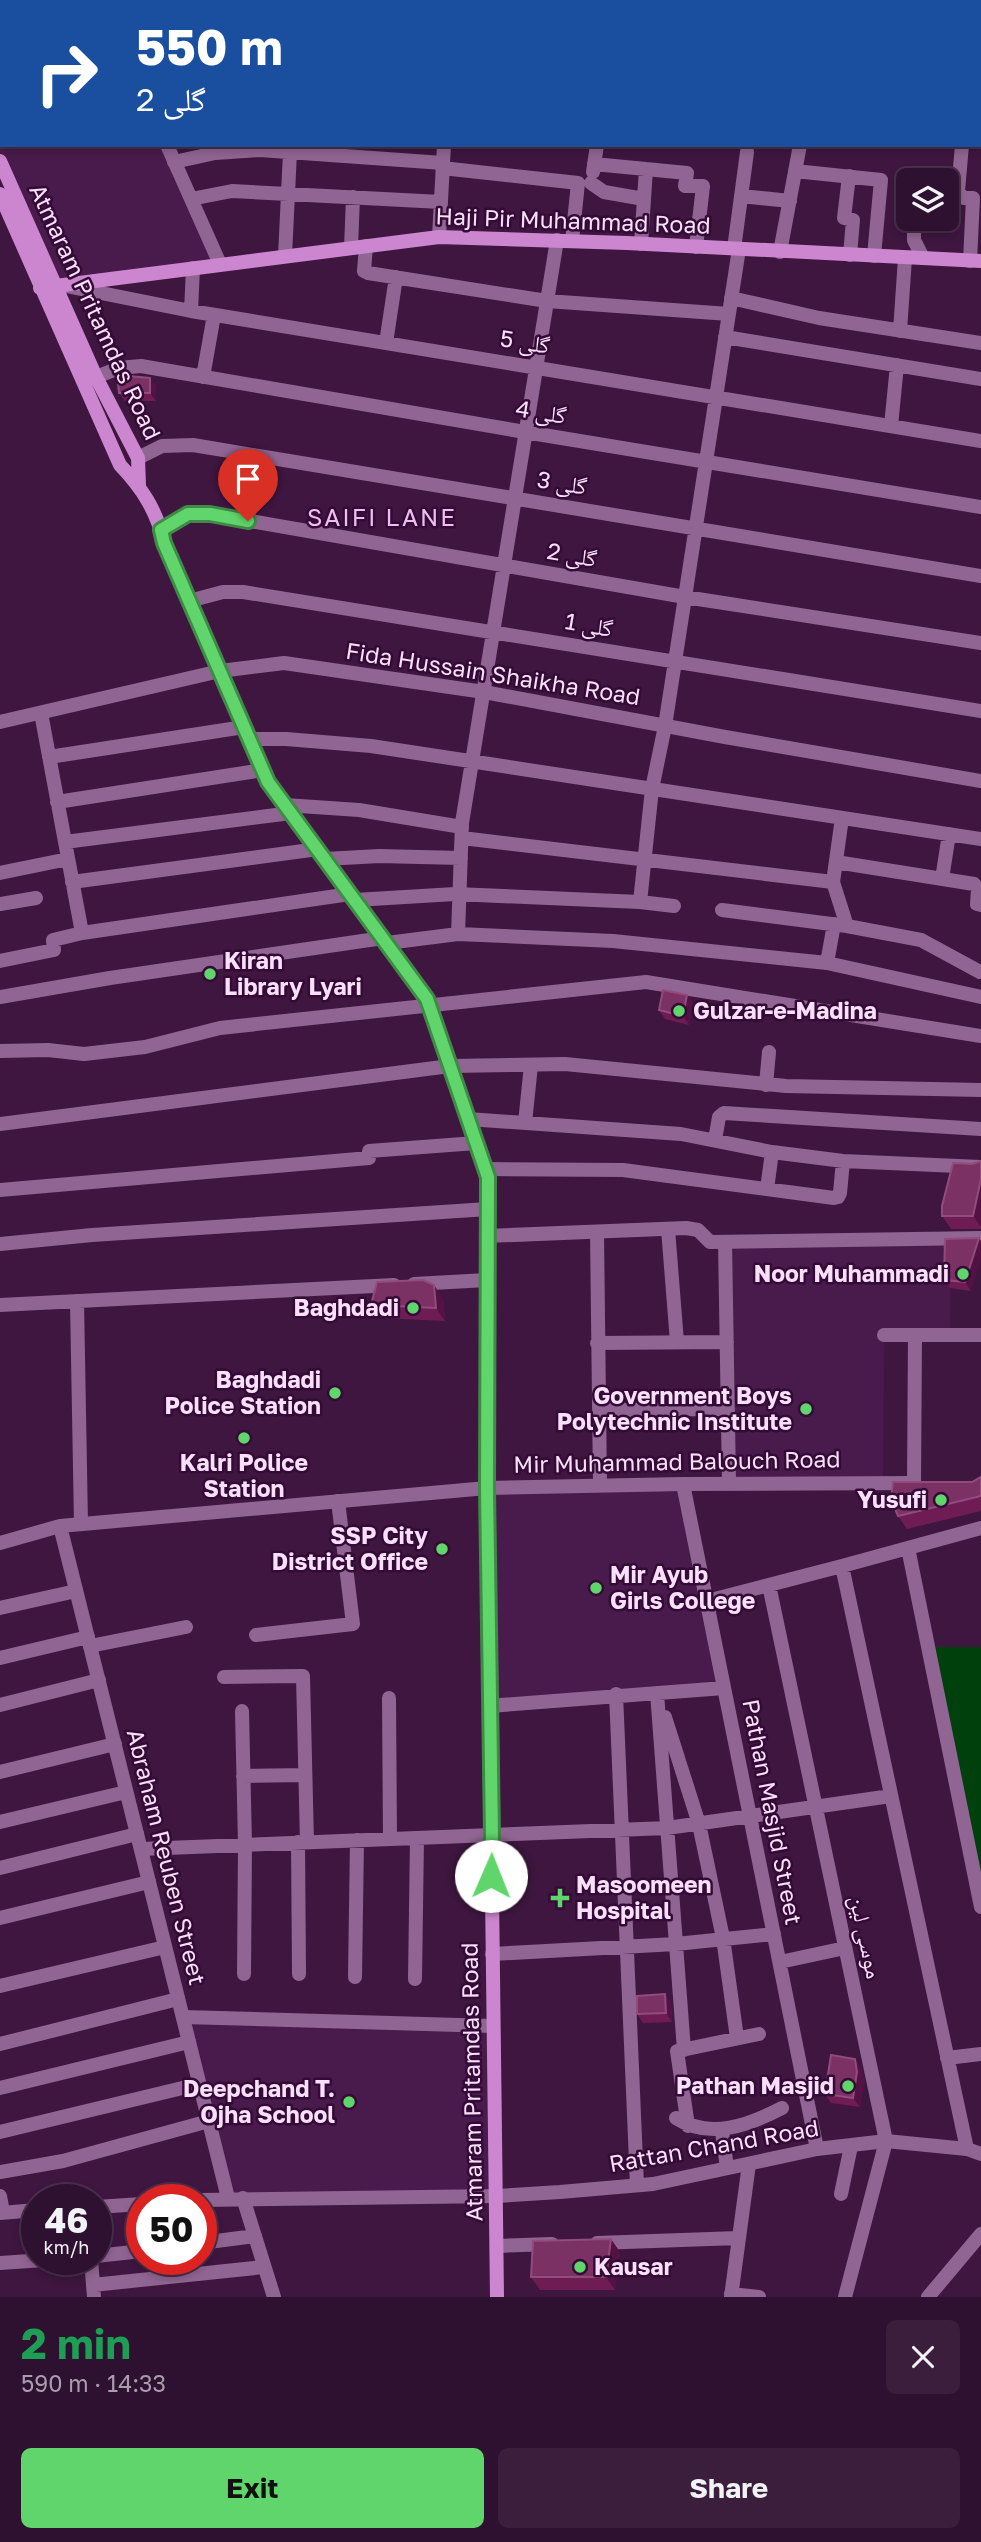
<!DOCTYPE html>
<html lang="en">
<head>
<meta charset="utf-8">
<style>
  body { margin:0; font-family:"Golos Text","Noto Naskh Arabic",sans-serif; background:#3a1e3c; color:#f1f3f6; height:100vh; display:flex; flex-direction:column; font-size:26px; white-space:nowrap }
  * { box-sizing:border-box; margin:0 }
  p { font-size:23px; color:#a79dab }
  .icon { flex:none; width:38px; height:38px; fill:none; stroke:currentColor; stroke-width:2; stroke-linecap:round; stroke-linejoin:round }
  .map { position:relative; height:2297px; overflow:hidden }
  .side { display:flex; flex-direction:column; background:#2e1030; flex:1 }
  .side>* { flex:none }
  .hud { position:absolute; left:0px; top:0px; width:982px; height:147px; box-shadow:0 4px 10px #0003,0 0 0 2px #49304c; background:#1a4fa0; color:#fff; overflow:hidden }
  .fabs { position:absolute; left:896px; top:168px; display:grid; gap:14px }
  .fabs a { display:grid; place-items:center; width:63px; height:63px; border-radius:10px; background:#2e1030; box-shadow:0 4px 10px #0003,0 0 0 2px #49304c; font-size:35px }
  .speed { position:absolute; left:21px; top:2184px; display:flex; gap:14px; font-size:35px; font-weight:700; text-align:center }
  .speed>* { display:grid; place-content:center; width:91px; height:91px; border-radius:50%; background:#2e1030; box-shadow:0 4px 10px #0003,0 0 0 2px #49304c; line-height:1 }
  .speed small { font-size:18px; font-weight:400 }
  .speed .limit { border:10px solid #d22; background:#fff; color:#111 }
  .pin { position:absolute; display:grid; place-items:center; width:60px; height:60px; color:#fff; margin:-72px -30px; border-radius:50% 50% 50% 0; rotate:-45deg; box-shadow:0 0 7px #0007 }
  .pin .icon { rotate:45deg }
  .me { position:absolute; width:77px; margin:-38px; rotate:1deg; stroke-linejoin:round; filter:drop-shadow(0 0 5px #0008) }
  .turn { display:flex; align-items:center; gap:24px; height:147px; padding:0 21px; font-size:32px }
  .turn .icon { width:91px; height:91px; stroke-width:2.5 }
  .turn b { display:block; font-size:49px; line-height:60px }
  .round { display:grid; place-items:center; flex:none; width:74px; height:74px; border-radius:10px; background:#3a1e3c }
  .summary { display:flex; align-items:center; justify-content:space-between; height:119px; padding:0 21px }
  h1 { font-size:42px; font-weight:700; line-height:52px; color:#1e9e55 }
  .cta { display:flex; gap:14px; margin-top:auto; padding:14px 21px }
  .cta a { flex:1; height:80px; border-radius:10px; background:#60d56b; color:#111; font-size:28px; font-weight:700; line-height:80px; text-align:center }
  .cta a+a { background:#3a1e3c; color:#f1f3f6 }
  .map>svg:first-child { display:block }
  .built { fill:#491b4c }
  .green { fill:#00400c }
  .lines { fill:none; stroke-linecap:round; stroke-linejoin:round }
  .minor { stroke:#916593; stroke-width:14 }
  .tertiary { stroke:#916593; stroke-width:14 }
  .secondary { stroke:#cc86cf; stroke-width:14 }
  .wall { fill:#6e1c53 }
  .shaded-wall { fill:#541144 }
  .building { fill:#7c3165; stroke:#904c7c; stroke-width:2 }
  .route-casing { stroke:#3e8a46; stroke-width:18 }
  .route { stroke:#60d56b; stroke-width:12 }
  .poi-dot { fill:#60d56b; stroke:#330b36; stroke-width:2.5 }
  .labels { text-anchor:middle; stroke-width:5; stroke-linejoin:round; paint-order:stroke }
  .street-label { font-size:23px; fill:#f9dff9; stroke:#330b36 }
  .poi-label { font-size:23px; font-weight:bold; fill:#f9dff9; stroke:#330b36; text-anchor:end }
  .neighbourhood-label { font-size:24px; letter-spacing:2px; fill:#efbdf0; stroke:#330b36 }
</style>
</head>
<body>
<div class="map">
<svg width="981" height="2297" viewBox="0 0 981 2297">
  <rect width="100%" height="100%" fill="#3e1640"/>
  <path class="built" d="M0 0 102 2H2V145H166L220 264 51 289 0 176Z
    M725 1242 951 1246 950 1335 884 1336 883 1483H729Z
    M683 1484 724 1688 489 1706 487 1488Z
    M183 2017 493 2026 497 2196 228 2198Z"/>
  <path class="green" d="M934 1647H981V1896Z"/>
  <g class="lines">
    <path class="minor" d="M102 0V2
      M357 0 371 2
      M437 0V2
      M486 0 500 2
      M816 0 830 2
      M980 24H981
      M980 69H981
      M980 100 981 101
      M980 142H981
      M167 145 220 264
      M962 145 958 191 963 198H973L970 261
      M174 162 215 153 260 150 443 163
      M594 164 687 173 685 186H703L696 247
      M442 168 578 183 572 241
      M795 171 881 180 874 256
      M593 172 597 145
      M849 176 844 218 853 220 850 255
      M916 180V179
      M591 183 604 192 644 199
      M741 196 790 201
      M191 199 232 191 441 202
      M914 219V240L923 258
      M439 237 444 145
      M641 244 646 169
      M366 246 364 271 368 273 547 301 729 314
      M351 248 353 197
      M734 249 747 152
      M780 252 800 145
      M285 256 290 152
      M66 286 191 311 981 441
      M731 298 819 318 981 343
      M191 311 193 268
      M900 331 905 258
      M725 337 981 379
      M386 343 396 277
      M96 377 119 368 141 366 525 432 981 507
      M203 377 214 315
      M891 426 897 365
      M138 458 162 446 193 445 981 576
      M248 521 254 455
      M161 530 188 514H210L685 597 981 643
      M189 601 223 592H243L981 711
      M41 713 82 933
      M249 739H286L371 746 981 839
      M49 757 244 727
      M57 802 263 770
      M285 805 359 810 462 827
      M462 838 833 882 847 926
      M65 842 291 813
      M325 859 379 856 461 858
      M836 862 974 884 978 889 977 904 981 905
      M0 873 68 859
      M942 879 949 834
      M72 882 318 849
      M833 882 842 818
      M355 900 455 894 640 902 674 906
      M640 902 652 789 665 726 739 249
      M0 904 36 898
      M722 910 847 926 921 940 980 972
      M458 934 462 823 557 240
      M387 943 458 934 613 941 827 963 981 997
      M0 961 54 950 53 940 82 933 350 894
      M827 963 834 924
      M0 997 110 978 383 938
      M0 1051 48 1050 84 1054 145 1047 220 1028 646 982 981 1036
      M766 1085 769 1052
      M468 1119 681 1134 772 1152 843 1161 981 1167
      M525 1123 531 1065
      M0 1124 450 1066 565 1064 786 1086 981 1090
      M715 1140 719 1117 724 1113 981 1129
      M485 1169 623 1170 834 1198 838 1197 840 1193 843 1161
      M767 1189 772 1152
      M0 1190 369 1158V1151L476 1143
      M668 1229 677 1342
      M597 1232 600 1485
      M725 1242 729 1483
      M0 1244 92 1235 488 1209
      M414 1284 487 1280
      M77 1301 81 1524
      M0 1305 394 1285
      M884 1335H981
      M597 1343 727 1342
      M599 1410 728 1409
      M914 1483 915 1335
      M683 1484 817 2149
      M908 1548 981 1907
      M769 1585 886 2141 845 2297
      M707 1601 842 1566
      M0 1608 76 1591
      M256 1635 353 1624 338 1501
      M90 1646 186 1627
      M0 1658 88 1637
      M224 1677 303 1676 307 1842
      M657 1693 684 2050
      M616 1694 637 2185
      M389 1698 390 1839
      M0 1705 99 1680
      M489 1706 724 1688
      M242 1711 245 1844 244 1974
      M665 1717 699 1824 723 1938 737 2038
      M0 1772 115 1744
      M243 1776 305 1775
      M0 1822 126 1792
      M298 1842 299 1974
      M141 1849 667 1828 891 1796
      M0 1868 137 1834
      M0 1918 149 1882
      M492 1954 676 1944 774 1934
      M780 1962 845 1948
      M355 1977 357 1840
      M415 1979 417 1838
      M0 1986 165 1947
      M183 2017 493 2026
      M0 2044 178 1999
      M947 2058 981 2054
      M0 2088 189 2042
      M676 2118C710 2140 749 2125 782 2108
      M688 2126 677 2051 759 2034
      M722 2131 727 2168
      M0 2132 199 2084
      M967 2149 842 1566 981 1528
      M0 2172 63 2161 209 2121
      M841 2194 851 2146
      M0 2196 3 2212
      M243 2198 274 2297
      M201 2243 255 2236
      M597 2243 738 2238
      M497 2246 552 2244
      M96 2256 142 2251
      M91 2259 94 2297
      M0 2263 59 2259
      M93 2285 264 2267
      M731 2294 759 2297
      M731 2297 749 2164
      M928 2297 981 2234"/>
    <path class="tertiary" d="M0 722 220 671 284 663 484 692 725 737 981 781
      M486 1236 686 1228 698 1230 710 1242 981 1238
      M60 1526 228 2198
      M0 1543 60 1526 487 1488 683 1484 912 1483
      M201 2200 497 2196 560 2192 653 2184 817 2149 886 2141 967 2149 981 2154
      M96 2207 142 2204
      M0 2213 37 2210"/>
    <path class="secondary" d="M0 161 96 377 138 458 139 485
      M0 194 120 465C142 488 157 511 164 543L268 782 427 999 488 1177 487 1488 497 2297
      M40 288 439 237 627 243 981 261"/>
  </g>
  <path class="wall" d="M150 378 156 387V401H125L119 393Z
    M687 995 693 1003 689 1025 665 1019 659 1010Z
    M981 1161V1229H951L942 1216 972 1164Z
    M945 1239 971 1291 950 1288 944 1280Z
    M443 1298 445 1321 380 1318 371 1305Z
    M981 1477V1511L907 1529 898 1516Z
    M665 1994 671 2003 672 2022 643 2023 637 2014Z
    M855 2059 861 2068 864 2081 860 2107 831 2103 825 2094Z
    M620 2252 615 2290H540L531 2277Z"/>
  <path class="shaded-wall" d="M150 378 156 387V401L150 393Z
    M687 995 693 1003 689 1025 683 1016Z
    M981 1179V1227L973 1216Z
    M979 1238 981 1241V1259L971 1291 965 1282Z
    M434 1285 443 1298 445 1321 436 1308Z
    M665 1994 671 2003 672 2022 666 2013Z
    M855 2059 861 2068 864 2081 860 2107 853 2098Z
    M611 2239 620 2252 615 2290 606 2277Z"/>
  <path class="building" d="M117 375 150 378V393H119Z
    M663 990 687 995 683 1016 659 1010Z
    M981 1161V1179L973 1216H942V1206L953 1163 972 1164Z
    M979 1238 965 1282 944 1280 945 1239Z
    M423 1280 434 1285 436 1308 371 1305 377 1282Z
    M981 1477V1496L898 1516 891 1498 893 1482H972Z
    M665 1994 666 2013 637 2014V1996Z
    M831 2055 855 2059 857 2072 853 2098 825 2094Z
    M611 2239 606 2277H531L533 2241Z"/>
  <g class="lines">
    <g class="route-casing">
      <path id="route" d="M248 521 210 514H188L161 530 164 543 268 782 427 999 488 1177 487 1488 492 1836 491 1876"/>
    </g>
    <use href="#route" class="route"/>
  </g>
  <g class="poi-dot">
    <circle cx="210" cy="974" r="7"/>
    <circle cx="679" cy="1011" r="7"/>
    <circle cx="963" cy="1274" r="7"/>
    <circle cx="413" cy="1308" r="7"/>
    <circle cx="335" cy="1393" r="7"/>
    <circle cx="806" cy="1409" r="7"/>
    <circle cx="244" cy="1438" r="7"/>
    <circle cx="941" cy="1500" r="7"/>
    <circle cx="442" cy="1549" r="7"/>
    <circle cx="596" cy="1588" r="7"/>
    <path d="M556.5 1887.5h7v7h7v7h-7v7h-7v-7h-7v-7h7z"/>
    <circle cx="848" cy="2086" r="7"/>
    <circle cx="349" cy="2102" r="7"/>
    <circle cx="580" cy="2267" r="7"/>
  </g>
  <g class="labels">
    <g class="street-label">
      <text transform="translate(573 221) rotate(2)" y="8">Haji Pir Muhammad Road</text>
      <text transform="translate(95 312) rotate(65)" y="8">Atmaram Pritamdas Road</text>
      <text transform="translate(525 342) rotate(9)" y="8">گلی 5</text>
      <text transform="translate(541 412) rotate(9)" y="8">گلی 4</text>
      <text transform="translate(562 483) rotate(9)" y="8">گلی 3</text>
      <text transform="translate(572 555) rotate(10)" y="8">گلی 2</text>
      <text transform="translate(589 625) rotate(10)" y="8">گلی 1</text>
      <text transform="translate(493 674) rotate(9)" y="8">Fida Hussain Shaikha Road</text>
      <text transform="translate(677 1462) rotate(-1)" y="8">Mir Muhammad Balouch Road</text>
      <text transform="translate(772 1812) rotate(79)" y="8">Pathan Masjid Street</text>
      <text transform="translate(166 1857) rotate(76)" y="8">Abraham Reuben Street</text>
      <text transform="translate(866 1937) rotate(78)" y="8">موسی لین</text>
      <text transform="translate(472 2082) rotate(-91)" y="8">Atmaram Pritamdas Road</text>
      <text transform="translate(714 2146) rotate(-10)" y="8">Rattan Chand Road</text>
    </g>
    <g class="poi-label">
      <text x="224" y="969" text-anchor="start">Kiran<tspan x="224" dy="26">Library Lyari</tspan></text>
      <text x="693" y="1019" text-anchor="start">Gulzar-e-Madina</text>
      <text x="949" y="1282">Noor Muhammadi</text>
      <text x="399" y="1316">Baghdadi</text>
      <text x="321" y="1388">Baghdadi<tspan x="321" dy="26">Police Station</tspan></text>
      <text x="792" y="1404">Government Boys<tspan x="792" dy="26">Polytechnic Institute</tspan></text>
      <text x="244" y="1471" text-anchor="middle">Kalri Police<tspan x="244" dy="26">Station</tspan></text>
      <text x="927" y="1508">Yusufi</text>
      <text x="428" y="1544">SSP City<tspan x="428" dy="26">District Office</tspan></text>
      <text x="610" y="1583" text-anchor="start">Mir Ayub<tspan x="610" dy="26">Girls College</tspan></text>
      <text x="576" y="1893" text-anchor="start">Masoomeen<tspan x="576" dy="26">Hospital</tspan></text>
      <text x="834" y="2094">Pathan Masjid</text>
      <text x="335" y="2097">Deepchand T.<tspan x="335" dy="26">Ojha School</tspan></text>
      <text x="594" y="2275" text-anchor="start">Kausar</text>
    </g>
    <g class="neighbourhood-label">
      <text x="382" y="526">SAIFI LANE</text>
    </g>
  </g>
</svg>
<div class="fabs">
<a><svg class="icon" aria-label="layers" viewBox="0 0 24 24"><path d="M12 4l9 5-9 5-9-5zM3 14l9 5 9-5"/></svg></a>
</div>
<div class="speed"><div>46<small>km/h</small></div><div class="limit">50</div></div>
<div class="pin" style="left:248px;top:521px;background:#d93025"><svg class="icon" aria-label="arrive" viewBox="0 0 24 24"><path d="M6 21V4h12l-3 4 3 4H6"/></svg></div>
<svg class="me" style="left:491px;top:1876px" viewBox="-20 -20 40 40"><circle r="19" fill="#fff"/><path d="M0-13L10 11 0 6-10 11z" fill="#60d56b"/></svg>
<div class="hud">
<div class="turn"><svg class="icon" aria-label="right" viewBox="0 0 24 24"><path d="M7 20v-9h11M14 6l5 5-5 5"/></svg><div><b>550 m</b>گلی 2</div></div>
</div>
</div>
<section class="side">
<div class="summary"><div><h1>2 min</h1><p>590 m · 14:33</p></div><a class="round"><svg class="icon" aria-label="close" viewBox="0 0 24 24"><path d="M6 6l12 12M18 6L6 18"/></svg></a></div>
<div class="cta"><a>Exit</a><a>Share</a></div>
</section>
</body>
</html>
